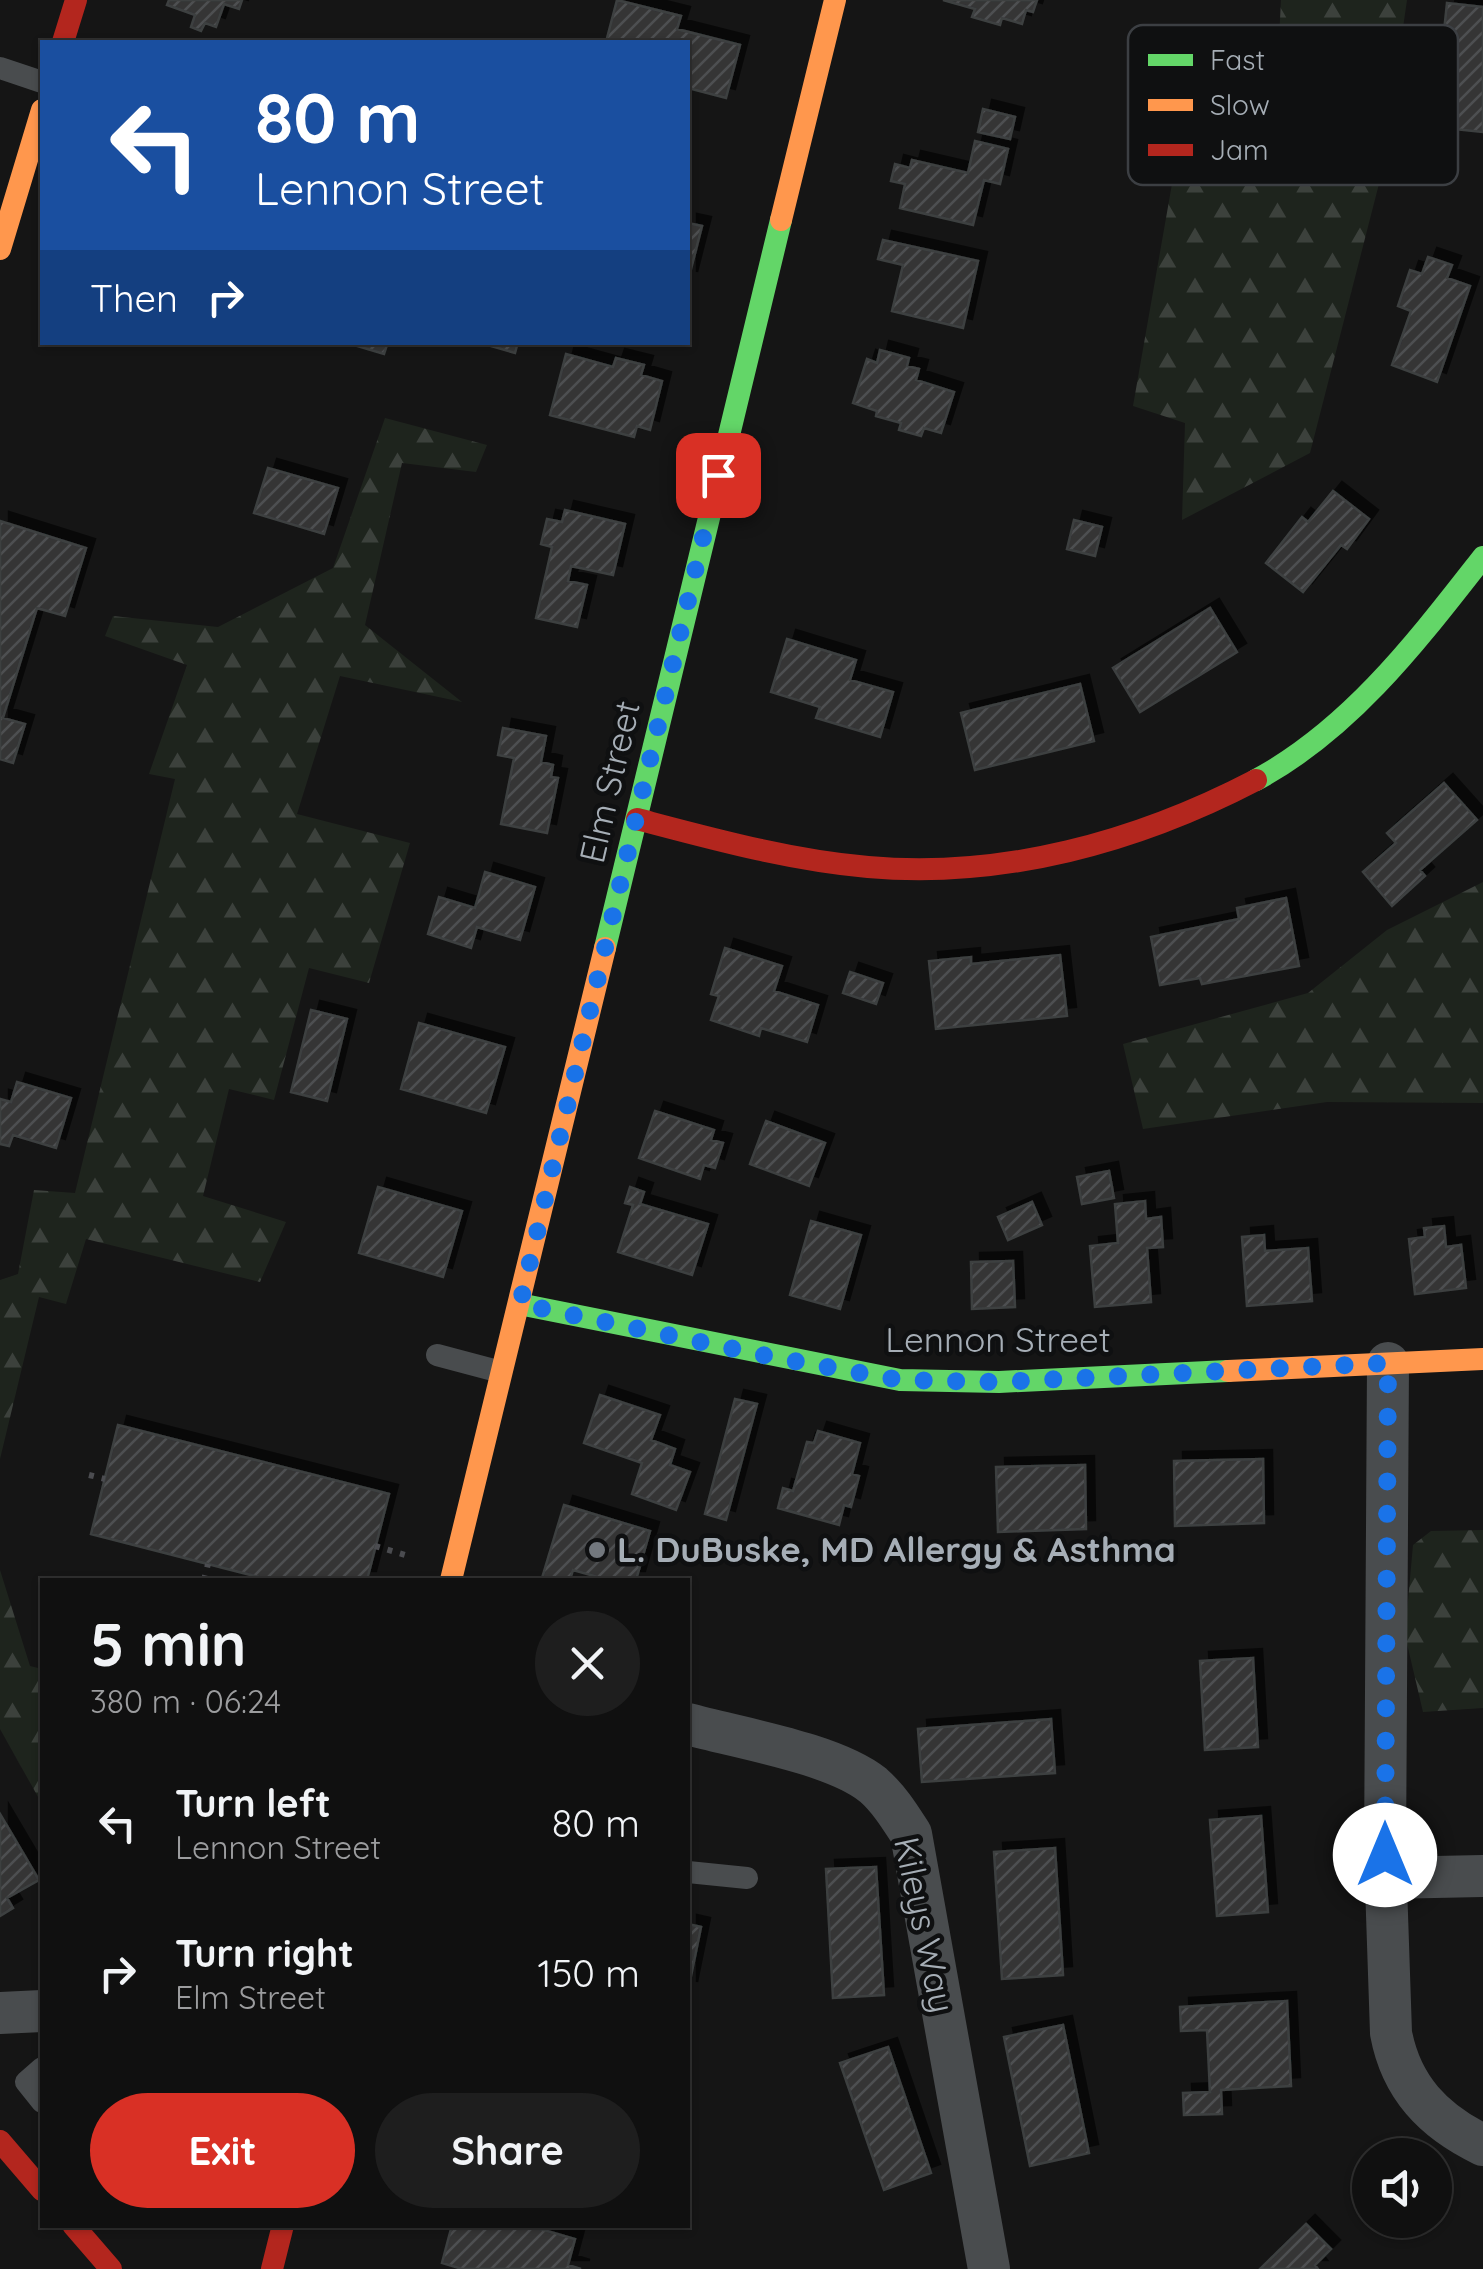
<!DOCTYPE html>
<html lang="en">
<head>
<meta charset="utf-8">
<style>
  body { margin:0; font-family:Quicksand,sans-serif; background:#1e1e1e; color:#f1f3f6; height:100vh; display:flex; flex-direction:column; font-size:38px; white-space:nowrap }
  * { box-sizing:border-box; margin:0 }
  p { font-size:32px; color:#9c9d9f }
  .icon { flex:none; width:55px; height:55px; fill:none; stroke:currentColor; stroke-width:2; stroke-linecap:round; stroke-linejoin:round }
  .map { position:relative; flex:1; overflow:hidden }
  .side { position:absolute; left:40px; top:1578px; width:650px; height:650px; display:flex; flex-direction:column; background:#101010; border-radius:0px; box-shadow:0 2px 8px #0004,0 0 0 2px #303030 }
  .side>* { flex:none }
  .banner { position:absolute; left:40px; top:40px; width:650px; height:305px; border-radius:0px; box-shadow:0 2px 8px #0004,0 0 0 2px #303030; background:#1a4fa0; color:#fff; overflow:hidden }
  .buttons { position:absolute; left:1352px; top:2138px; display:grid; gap:20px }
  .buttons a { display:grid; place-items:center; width:100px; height:100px; border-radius:50%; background:#101010; box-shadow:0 2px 8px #0004,0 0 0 2px #303030; font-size:50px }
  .pin { position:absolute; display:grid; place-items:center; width:85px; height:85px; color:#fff; margin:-42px; border-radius:20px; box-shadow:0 5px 15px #0006 }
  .me { position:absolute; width:110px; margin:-55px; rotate:0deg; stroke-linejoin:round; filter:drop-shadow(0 0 8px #0008) }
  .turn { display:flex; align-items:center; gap:35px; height:210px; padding:0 50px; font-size:45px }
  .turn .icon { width:130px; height:130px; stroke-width:2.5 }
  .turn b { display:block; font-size:70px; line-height:85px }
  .then { display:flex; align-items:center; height:95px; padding:0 50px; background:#0003; gap:20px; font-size:38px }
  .round { display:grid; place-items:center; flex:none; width:105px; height:105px; border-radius:52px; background:#1e1e1e }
  .headline { display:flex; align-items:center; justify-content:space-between; height:170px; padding:0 50px }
  h1 { font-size:60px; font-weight:700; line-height:75px }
  .button { display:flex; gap:20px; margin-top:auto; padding:20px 50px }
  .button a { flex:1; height:115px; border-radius:60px; background:#d93025; color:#fff; font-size:40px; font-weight:700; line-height:115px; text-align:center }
  .button a+a { background:#1e1e1e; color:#f1f3f6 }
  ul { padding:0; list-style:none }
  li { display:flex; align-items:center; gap:30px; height:150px; padding:0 50px }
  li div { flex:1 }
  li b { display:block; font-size:38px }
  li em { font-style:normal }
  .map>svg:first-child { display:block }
  .forest { fill:url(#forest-firs) }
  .building { fill:url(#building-hatch); stroke:#3d4041; stroke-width:2.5; filter:url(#shadow) }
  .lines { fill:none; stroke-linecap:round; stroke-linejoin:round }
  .path { stroke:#4b4c50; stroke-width:6; stroke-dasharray:5 8; stroke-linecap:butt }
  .lane { stroke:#494c4e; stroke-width:22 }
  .street { stroke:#494c4e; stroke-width:42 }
  .fast { stroke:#63d668; stroke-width:22 }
  .slow { stroke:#ff974d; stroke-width:22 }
  .jam { stroke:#b3261e; stroke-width:22 }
  .route { stroke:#1a73e8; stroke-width:18; stroke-dasharray:0 32.4 }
  .poi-dot { fill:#73787e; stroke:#0f1011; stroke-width:4 }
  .labels { text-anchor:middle; stroke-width:9; stroke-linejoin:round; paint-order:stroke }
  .street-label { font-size:35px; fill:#a6aeb6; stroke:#0f1011 }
  .poi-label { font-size:35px; font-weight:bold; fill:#a6aeb6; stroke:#0f1011; text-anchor:start }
  .key { fill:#0f1011; stroke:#3c3f43; stroke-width:2.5 }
  .key-label { font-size:28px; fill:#a6aeb6 }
</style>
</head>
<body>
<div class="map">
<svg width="1483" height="2269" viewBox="0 0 1483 2269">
  <defs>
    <pattern id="forest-firs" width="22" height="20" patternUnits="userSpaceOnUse" patternTransform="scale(2.5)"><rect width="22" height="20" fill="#1e241d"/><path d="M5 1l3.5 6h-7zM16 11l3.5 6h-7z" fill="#3c413c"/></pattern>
    <pattern id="building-hatch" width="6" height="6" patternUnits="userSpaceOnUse" patternTransform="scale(2.5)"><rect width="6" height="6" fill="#343436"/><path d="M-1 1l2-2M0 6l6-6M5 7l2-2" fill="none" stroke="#4e4f51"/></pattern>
    <filter id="shadow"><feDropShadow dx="9" dy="-9" stdDeviation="0" flood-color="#0009"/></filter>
  </defs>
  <rect width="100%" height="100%" fill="#151515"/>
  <path class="forest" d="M1281 0H1407L1382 172 1310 453 1182 520 1185 423 1133 406 1195 53 1277 79Z
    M385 418 487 445 476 472 402 463 365 625 462 702 340 676 297 814 410 843 369 983 309 968 274 1100 229 1089 203 1196 286 1222 260 1282 86 1239 66 1304 39 1297 0 1459V1280L18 1274 34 1190 75 1193 175 779 149 774 187 665 105 636 113 616 218 627 333 568Z
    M1483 882V1103L1327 1102 1143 1129 1123 1044 1308 993 1387 930Z
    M1483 1530V1708L1423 1712 1405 1635 1413 1545 1431 1531Z
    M0 1570 30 1666 42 1669V1804L0 1729Z"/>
  <path class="building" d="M169 0H242L239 9 224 4 216 27 205 23 201 31 191 27 195 15 167 5Z
    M617 0 681 16 677 29 740 45 726 98 688 88V42H606Z
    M943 0H1037L1033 12 1026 10 1022 24 1002 18 1000 25 972 17 975 9Z
    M1447 3 1483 7V132L1434 127Z
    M983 109 1015 117 1010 139 978 132Z
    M975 141 1008 149 1000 184 984 180 973 225 900 208 905 184 891 181 895 164 910 168 912 160 968 173Z
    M688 223 702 226 688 281Z
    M883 240 978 261 963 328 892 311 903 265 878 259Z
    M1428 257 1452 265 1447 278 1470 286 1437 382 1392 365 1411 311 1398 306 1410 270 1422 274Z
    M344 342H388L384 354Z
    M477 342H518L515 353Z
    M880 350 909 358 907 366 919 369 916 380 954 392 941 433 924 428 921 436 899 430 901 423 876 416 877 411 853 403 867 359 877 363Z
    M566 354 613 367 616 358 644 365 641 375 662 381 650 430 637 426 634 437 550 415Z
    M268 468 338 488 324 534 254 513Z
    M1333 491 1369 519 1347 549 1341 545 1303 592 1266 563 1302 517 1308 522Z
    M565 510 625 524 613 575 571 566 568 581 587 585 577 627 536 618 552 547 541 544 547 519 562 522Z
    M1074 520 1102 527 1095 556 1067 549Z
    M0 521 86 548 65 616 37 608 3 718 25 724 13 763 0 759Z
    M1210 608 1237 652 1140 712 1113 668Z
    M787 639 856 660 850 680 893 692 880 737 816 718 820 707 771 692Z
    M1080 684 1094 741 975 770 961 713Z
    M503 728 546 736 541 762 553 765 551 777 558 778 547 833 501 824 514 758 498 755Z
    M1444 783 1477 820 1420 870 1425 876 1392 906 1363 872 1396 843 1387 833Z
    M485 872 535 887 520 940 477 927 471 948 428 934 439 897 475 908Z
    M1286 898 1299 966 1202 984 1200 978 1160 985 1151 937 1239 919 1237 908Z
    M725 948 782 966 774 991 818 1005 807 1042 761 1028 759 1036 711 1020 719 996 711 994Z
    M1060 955 1067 1016 936 1029 929 961 971 957V964Z
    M850 972 883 983 876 1004 843 993Z
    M311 1010 347 1019 327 1101 291 1092Z
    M419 1023 505 1047 486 1113 401 1089Z
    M17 1082 71 1098 56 1148 13 1135 9 1146 0 1144V1099L11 1102Z
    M655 1111 714 1130 711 1140 723 1143 715 1168 704 1165 700 1179 639 1158Z
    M766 1121 825 1143 809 1186 750 1164Z
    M1109 1171 1114 1198 1082 1204 1077 1177Z
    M378 1187 462 1211 443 1277 359 1253Z
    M630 1187 644 1192 640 1204 708 1224 692 1275 618 1252 633 1205 625 1203Z
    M1145 1201 1146 1219 1161 1217 1163 1247 1147 1248 1151 1302 1095 1307 1090 1246 1118 1243 1115 1204Z
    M1032 1202 1042 1225 1008 1240 998 1217Z
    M811 1221 861 1235 840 1309 790 1295Z
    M1444 1226 1446 1247 1461 1245 1466 1288 1415 1294 1409 1239 1425 1237 1424 1228Z
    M1264 1235 1265 1251 1308 1248 1312 1301 1247 1306 1242 1237Z
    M1013 1261 1015 1307 972 1309 971 1262Z
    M600 1395 660 1415 651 1440 675 1449 670 1465 690 1472 676 1510 632 1494 642 1463 584 1443Z
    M735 1399 757 1404 726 1520 705 1514Z
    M118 1425 389 1494 367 1580H270L91 1534Z
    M818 1431 860 1443 852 1474 859 1476 851 1507 844 1505 839 1525 778 1508 783 1488 793 1491 807 1442 814 1443Z
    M1263 1459 1264 1523 1175 1526 1174 1461Z
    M1085 1465 1086 1529 998 1532 996 1467Z
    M564 1505 650 1531 636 1580H608L573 1570 570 1580 542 1578Z
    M1253 1658 1258 1747 1205 1750 1200 1661Z
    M1051 1719 1055 1773 922 1782 918 1729Z
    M0 1814 39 1880 7 1898 13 1908 0 1916Z
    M1261 1816 1268 1912 1217 1916 1210 1820Z
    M1055 1848 1063 1975 1002 1979 994 1852Z
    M876 1867 884 1995 833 1998 826 1869Z
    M688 1924 701 1927 688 1991Z
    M1287 2001 1291 2086 1221 2090 1222 2114 1184 2115 1183 2093 1210 2092 1207 2030 1181 2031 1180 2007Z
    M1063 2025 1089 2153 1030 2166 1004 2037Z
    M888 2047 931 2173 884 2190 840 2063Z
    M1306 2224 1331 2249 1315 2265 1318 2269H1260Z
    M452 2225H527L575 2239 568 2265 581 2269H462L442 2263Z"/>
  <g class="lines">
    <path class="path" d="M89 1475 105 1479
      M375 1546 412 1557
      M204 1580 208 1564"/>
    <path class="lane" d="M0 68 42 82
      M437 1355 501 1372
      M688 1872 747 1878
      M42 2068 26 2082 42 2102"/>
    <path class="street" d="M1388 1363 1385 1855 1391 2033C1401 2087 1433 2121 1483 2145
      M688 1724C738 1738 833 1753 873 1785 889 1799 900 1817 911 1834L989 2269
      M1386 1878 1483 1876
      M0 2013 42 2011"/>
    <path class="fast" d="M1256 780C1351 729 1418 640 1483 557
      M605 948 781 220
      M519 1304 900 1380 999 1382 1228 1371"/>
    <path class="slow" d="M781 220 835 0
      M0 249 42 110
      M1228 1371 1483 1359
      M451 1580 605 948"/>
    <path class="jam" d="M63 42 76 0
      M637 819C713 839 789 860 868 867 1003 879 1137 842 1256 780
      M0 2141 42 2190
      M73 2225 111 2269
      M272 2269 283 2225"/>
  </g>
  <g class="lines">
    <path class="route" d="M718 475 520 1304 777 1358 900 1380 999 1382 1388 1363 1385 1855"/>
  </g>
  <circle class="poi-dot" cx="597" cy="1550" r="10"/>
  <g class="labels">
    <g class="street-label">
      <text transform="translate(610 782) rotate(-77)" y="12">Elm Street</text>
      <text x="998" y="1352">Lennon Street</text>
      <text transform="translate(924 1925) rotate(78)" y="12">Kileys Way</text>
    </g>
    <g class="poi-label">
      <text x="617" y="1562">L. DuBuske, MD Allergy &amp; Asthma</text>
    </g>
  </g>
  <rect x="1128" y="25" width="330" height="160" rx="15" class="key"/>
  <rect x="1148" y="54" width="45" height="12" fill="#63d668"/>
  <rect x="1148" y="99" width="45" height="12" fill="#ff974d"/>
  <rect x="1148" y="144" width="45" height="12" fill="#b3261e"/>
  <g class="key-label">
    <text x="1210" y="70">Fast</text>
    <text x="1210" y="115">Slow</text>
    <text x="1210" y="160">Jam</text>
  </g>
</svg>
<div class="buttons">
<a><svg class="icon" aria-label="sound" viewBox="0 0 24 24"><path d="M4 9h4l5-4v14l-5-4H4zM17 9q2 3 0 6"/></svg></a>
</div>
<div class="pin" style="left:718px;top:475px;background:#d93025"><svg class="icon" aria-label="arrive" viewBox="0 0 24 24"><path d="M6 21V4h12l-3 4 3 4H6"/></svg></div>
<svg class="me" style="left:1385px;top:1855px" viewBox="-20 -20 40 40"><circle r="19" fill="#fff"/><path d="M0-13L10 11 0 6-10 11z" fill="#1a73e8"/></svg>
<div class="banner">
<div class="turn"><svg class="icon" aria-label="left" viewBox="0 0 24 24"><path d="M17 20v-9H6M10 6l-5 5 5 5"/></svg><div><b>80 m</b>Lennon Street</div></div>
<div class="then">Then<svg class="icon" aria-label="right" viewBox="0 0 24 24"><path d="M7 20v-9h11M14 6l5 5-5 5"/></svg></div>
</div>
<section class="side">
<div class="headline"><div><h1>5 min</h1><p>380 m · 06:24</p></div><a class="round"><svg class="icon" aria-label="close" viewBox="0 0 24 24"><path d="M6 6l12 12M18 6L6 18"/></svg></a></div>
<ul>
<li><svg class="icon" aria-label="left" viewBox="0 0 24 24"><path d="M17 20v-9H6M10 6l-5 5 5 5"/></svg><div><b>Turn left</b><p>Lennon Street</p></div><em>80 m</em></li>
<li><svg class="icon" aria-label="right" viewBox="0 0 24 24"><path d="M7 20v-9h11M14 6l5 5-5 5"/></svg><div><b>Turn right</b><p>Elm Street</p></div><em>150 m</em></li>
</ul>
<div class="button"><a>Exit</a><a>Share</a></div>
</section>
</div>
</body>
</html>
